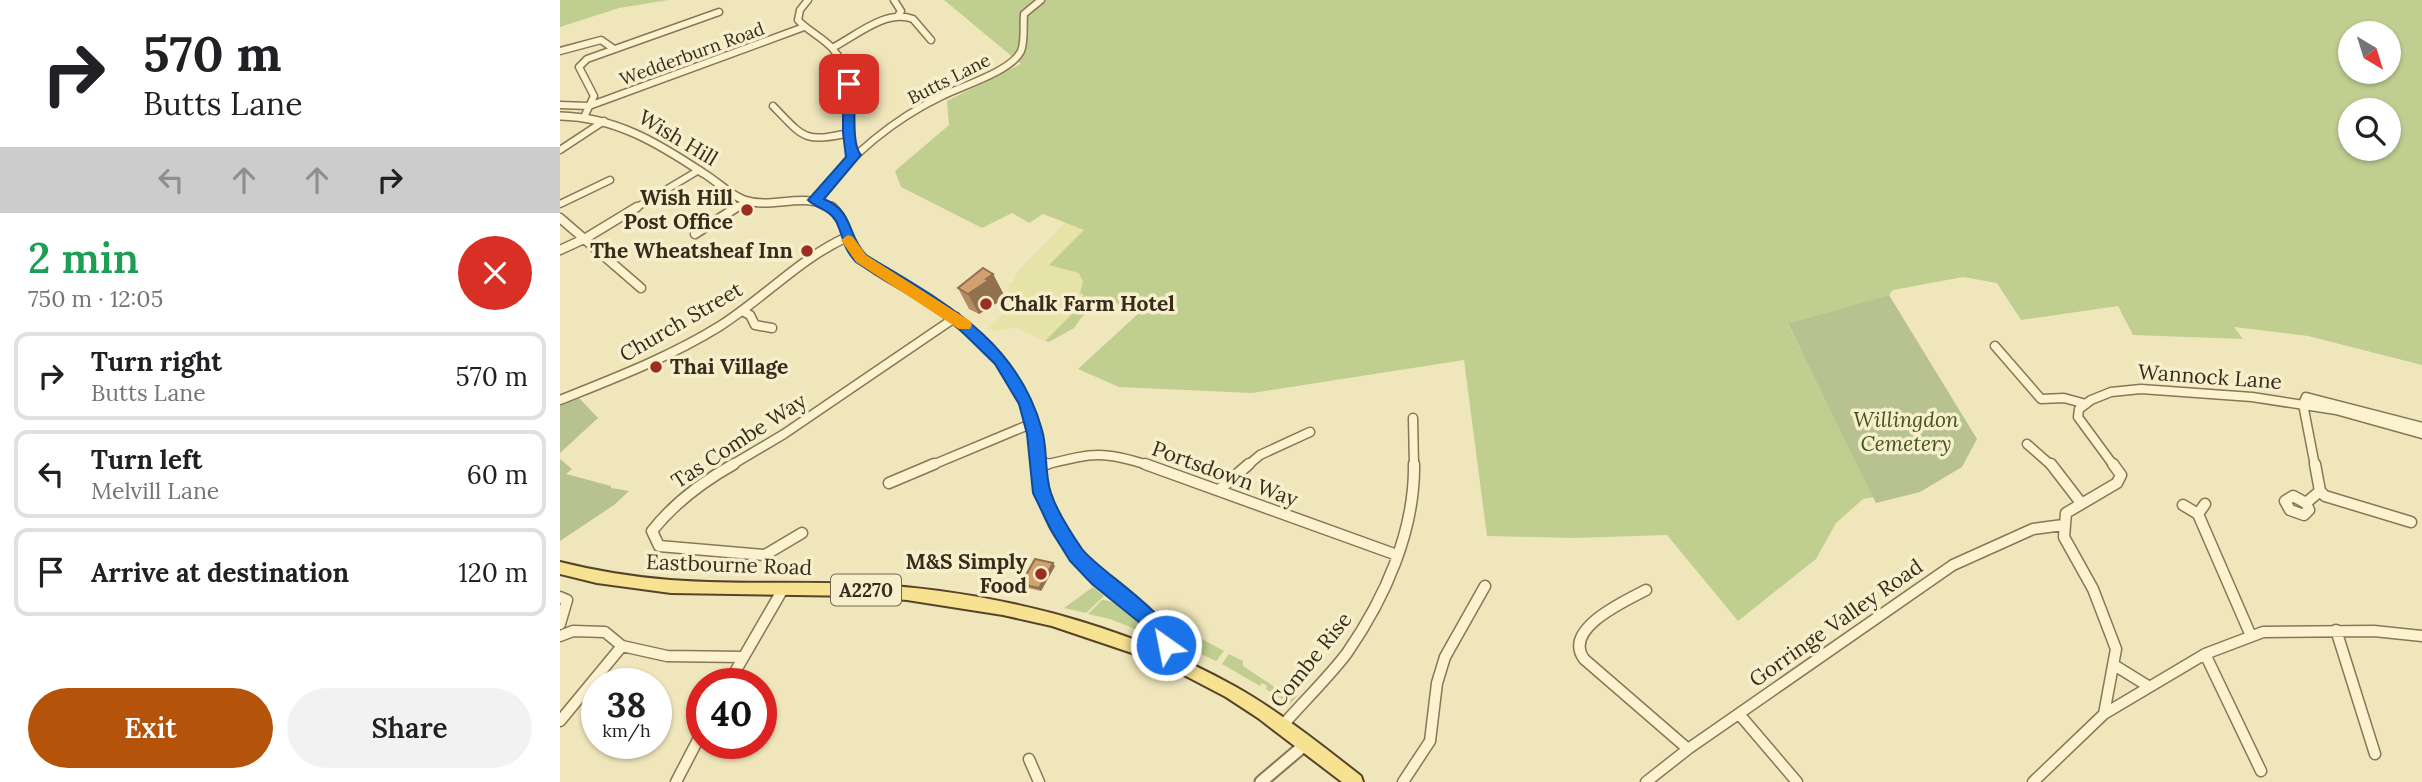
<!DOCTYPE html>
<html lang="en">
<head>
<meta charset="utf-8">
<style>
  body { margin:0; font-family:Lora,serif; background:#f2f2f2; color:#202124; height:100vh; display:flex; flex-direction:column; font-size:26px; white-space:nowrap }
  * { box-sizing:border-box; margin:0 }
  p { font-size:23px; color:#757577 }
  .icon { flex:none; width:38px; height:38px; fill:none; stroke:currentColor; stroke-width:2; stroke-linecap:round; stroke-linejoin:round }
  .map { position:relative; flex:1; overflow:hidden }
  .details { display:flex; flex-direction:column; background:#fff; width:560px }
  .details>* { flex:none }
  .hud { background:#fff; color:#202124; overflow:hidden }
  .needle { width:46px; rotate:142deg }
  .tools { position:absolute; left:1778px; top:21px; display:grid; gap:14px }
  .tools a { display:grid; place-items:center; width:63px; height:63px; border-radius:50%; background:#fff; box-shadow:0 2px 5px #0004; font-size:35px }
  .speed { position:absolute; left:21px; top:668px; display:flex; gap:14px; font-size:35px; font-weight:700; text-align:center }
  .speed>* { display:grid; place-content:center; width:91px; height:91px; border-radius:50%; background:#fff; box-shadow:0 2px 5px #0004; line-height:1 }
  .speed small { font-size:18px; font-weight:400 }
  .speed .limit { border:10px solid #d22; background:#fff; color:#111 }
  .pin { position:absolute; display:grid; place-items:center; width:60px; height:60px; color:#fff; margin:-30px; border-radius:14px; box-shadow:0 4px 10px #0006 }
  .me { position:absolute; width:77px; margin:-38px; rotate:327deg; stroke-linejoin:round; filter:drop-shadow(0 0 5px #0008) }
  .turn { display:flex; align-items:center; gap:24px; height:147px; padding:0 28px; font-size:32px }
  .turn .icon { width:91px; height:91px; stroke-width:2.5 }
  .turn b { display:block; font-size:49px; line-height:60px }
  .lanes { display:flex; align-items:center; height:66px; padding:0 28px; background:#0003; justify-content:center; gap:35px; direction:ltr }
  .lanes .off { opacity:.35 }
  .round { display:grid; place-items:center; flex:none; width:74px; height:74px; border-radius:37px; background:#f2f2f2 }
  .headline { display:flex; align-items:center; justify-content:space-between; height:119px; padding:0 28px }
  h1 { font-size:42px; font-weight:600; line-height:52px; color:#1e9e55 }
  .primary-button { display:flex; gap:14px; margin-top:auto; padding:14px 28px }
  .primary-button a { flex:1; height:80px; border-radius:42px; background:#b45309; color:#fff; font-size:28px; font-weight:600; line-height:80px; text-align:center }
  .primary-button a+a { background:#f2f2f2; color:#202124 }
  ul { padding:0; list-style:none }
  li { display:flex; align-items:center; gap:21px; height:88px; margin:0 14px 10px; padding:0 14px; border:4px solid #e0e0e0; border-radius:14px }
  li div { flex:1 }
  li b { display:block; font-size:26px }
  li em { font-style:normal }
  main { display:flex; flex:1; min-height:0 }
  .map>svg:first-child { display:block }
  .farmland { fill:#e6e3a9 }
  .green { fill:#c0ce90; fill-rule:evenodd }
  .cemetery { fill:#b7c290 }
  .lines { fill:none; stroke-linecap:round; stroke-linejoin:round }
  .minor-far2-casing { stroke:#897655; stroke-width:9 }
  .minor-far1-casing { stroke:#897655; stroke-width:11 }
  .minor-casing { stroke:#897655; stroke-width:13 }
  .tertiary-far2-casing { stroke:#897655; stroke-width:10 }
  .tertiary-far1-casing { stroke:#897655; stroke-width:12 }
  .tertiary-casing { stroke:#897655; stroke-width:15 }
  .primary-casing { stroke:#56432a; stroke-width:4 }
  .minor-far2 { stroke:#fbf2d0; stroke-width:6 }
  .minor-far1 { stroke:#fbf2d0; stroke-width:8 }
  .minor { stroke:#fbf2d0; stroke-width:10 }
  .tertiary-far2 { stroke:#fbf2d0; stroke-width:7 }
  .tertiary-far1 { stroke:#fbf2d0; stroke-width:9 }
  .tertiary { stroke:#fbf2d0; stroke-width:11 }
  .primary { fill:#f7e291; fill-rule:evenodd }
  .wall { fill:#b48b60 }
  .shaded-wall { fill:#92714e }
  .building { fill:#d1a270; stroke:#92714e; stroke-width:2 }
  .route { fill:#1a73e8; stroke:#114b97; stroke-width:2 }
  .slow { fill:#f59e0b }
  .poi-dot { fill:#9b2d21; stroke:#f7efcc; stroke-width:2.5 }
  .labels { text-anchor:middle; stroke-width:7; stroke-linejoin:round; paint-order:stroke }
  .far-street-label { font-size:18px; fill:#372b1b; stroke:#f7efcc }
  .shield { fill:#f7efcc; stroke:#716650; stroke-width:2 }
  .shield-label { font-size:19px; font-weight:bold; fill:#372b1b }
  .street-label { font-size:21px; fill:#372b1b; stroke:#f7efcc }
  .poi-label { font-size:21px; font-weight:bold; fill:#372b1b; stroke:#f7efcc; text-anchor:end }
  .park-label { font-size:21px; font-style:italic; fill:#425420; stroke:#f7efcc }
</style>
</head>
<body>
<main>
<section class="details">
<div class="hud">
<div class="turn"><svg class="icon" aria-label="right" viewBox="0 0 24 24"><path d="M7 20v-9h11M14 6l5 5-5 5"/></svg><div><b>570 m</b>Butts Lane</div></div>
<div class="lanes"><svg class="icon off" aria-label="left" viewBox="0 0 24 24"><path d="M17 20v-9H6M10 6l-5 5 5 5"/></svg><svg class="icon off" aria-label="ahead" viewBox="0 0 24 24"><path d="M12 20V5M6 11l6-6 6 6"/></svg><svg class="icon off" aria-label="ahead" viewBox="0 0 24 24"><path d="M12 20V5M6 11l6-6 6 6"/></svg><svg class="icon" aria-label="right" viewBox="0 0 24 24"><path d="M7 20v-9h11M14 6l5 5-5 5"/></svg></div>
</div>
<div class="headline"><div><h1>2 min</h1><p>750 m · 12:05</p></div><a class="round" style="background:#d93025;color:#fff"><svg class="icon" aria-label="close" viewBox="0 0 24 24"><path d="M6 6l12 12M18 6L6 18"/></svg></a></div>
<ul>
<li><svg class="icon" aria-label="right" viewBox="0 0 24 24"><path d="M7 20v-9h11M14 6l5 5-5 5"/></svg><div><b>Turn right</b><p>Butts Lane</p></div><em>570 m</em></li>
<li><svg class="icon" aria-label="left" viewBox="0 0 24 24"><path d="M17 20v-9H6M10 6l-5 5 5 5"/></svg><div><b>Turn left</b><p>Melvill Lane</p></div><em>60 m</em></li>
<li><svg class="icon" aria-label="arrive" viewBox="0 0 24 24"><path d="M6 21V4h12l-3 4 3 4H6"/></svg><div><b>Arrive at destination</b></div><em>120 m</em></li>
</ul>
<div class="primary-button"><a>Exit</a><a>Share</a></div>
</section>
<div class="map">
<svg width="1862" height="782" viewBox="0 0 1862 782">
  <rect width="100%" height="100%" fill="#f0e6bc"/>
  <path class="farmland" d="M505 223 525 230 490 265 519 273 523 282 520 293 524 295 507 312 511 315 485 341 454 327 439 331 428 329 447 310 449 284 454 281 457 272Z"/>
  <path class="green" d="M0 0H108L59 8 0 27Z
    M384 0H1862V365L1748 336 1674 327 1683 339 1573 335 1558 306 1461 320 1437 283 1403 277 1333 290 1329 295 1228 325 1315 497 1303 499 1276 523 1256 559 1178 621 1107 535 1013 538 927 536 904 360 692 393 559 387 518 369 579 313 545 298 521 318 514 328 489 342 485 341 511 315 507 313 524 295 520 293 523 282 519 273 489 265 524 230 483 214 469 223 452 213 422 228 341 187 335 171 389 125 387 101 461 64ZM1790 33H1829V72H1790ZM1790 110H1829V149H1790Z
    M533 587 544 596 526 613 504 608Z
    M542 600C559 600 580 622 594 632L595 637 550 619 528 614Z
    M627 631 664 651 656 661 630 649 625 638Z
    M669 654 683 661V666L731 698 738 695 730 704 706 689 707 686 702 683 700 686 662 664Z"/>
  <path class="cemetery" d="M1329 295 1417 439 1402 467 1360 492 1316 503 1228 324Z
    M18 397 38 418 0 453V404Z
    M0 459 12 469 6 474 51 486V488L69 491 54 505 0 541Z"/>
  <g class="lines">
    <g class="minor-far2-casing">
      <path id="minor-far2" d="M248 0 240 10 238 20C248 31 262 37 272 48 298 76 289 119 291 154L295 155
        M334 0 341 11 338 16
        M272 48C296 36 325 9 353 19L371 40
        M0 51 41 40 54 49
        M0 105 29 106 244 27
        M213 106C244 138 244 143 289 133
        M25 115 34 96 19 67 27 59 159 12
        M0 150 44 121
        M255 200C290 156 332 120 382 96 402 86 452 71 461 51 465 42 463 25 464 14L481 0
        M0 204 50 180
        M74 209 139 170
        M174 209 187 201"/>
    </g>
    <g class="minor-far1-casing">
      <path id="minor-far1" d="M0 218 81 288
        M135 234 177 207
        M0 250 26 238 77 207
        M182 311 190 315 195 325 212 328
        M1435 346 1481 399 1504 398 1526 404
        M0 400C55 378 110 357 160 326 204 298 239 259 287 237
        M853 418 854 466
        M1467 444 1492 466
        M170 466 224 434 396 317
        M370 466 473 423
        M480 466C530 454 540 449 590 466
        M687 466 700 455 750 432
        M1554 466 1518 417 1519 409 1531 400 1551 392 1581 389 1692 397 1776 410 1862 434
        M1755 466 1743 404 1746 397 1862 427"/>
    </g>
    <g class="minor-casing">
      <path id="minor" d="M174 464C142 482 115 502 92 531L99 546 205 555 242 533
        M585 464 837 555
        M1491 464 1521 503
        M1755 464 1760 491 1765 496 1851 522
        M479 466 487 464
        M329 483 374 464
        M660 489 689 464
        M1733 496 1746 503 1749 510 1744 515 1730 510 1725 501Z
        M1746 503 1760 491
        M1623 505 1638 514 1691 636
        M1638 514 1645 504
        M1086 590C1065 601 1002 629 1024 659L1128 749
        M0 597 7 600 0 624
        M1776 630 1815 754
        M0 636 13 631 45 632 62 646 107 656 183 657
        M1645 654 1701 771
        M1554 665 1588 686
        M168 684 223 589
        M1179 714 1237 782
        M1544 714 1645 654 1703 632 1814 631 1862 636
        M0 721 62 646
        M723 725C744 701 768 678 787 653 825 598 855 531 854 464
        M469 759 479 782
        M116 782 142 732
        M843 782 870 741 877 683 885 657 925 586
        M1086 782 1128 749 1393 565 1473 529 1503 525
        M1473 782 1544 714 1556 649 1533 589 1504 537 1506 513 1557 483 1561 475 1553 464"/>
    </g>
    <g class="tertiary-far2-casing">
      <path id="tertiary-far2" d="M0 116C55 117 98 143 143 173 157 181 168 194 184 200 214 210 244 190 273 209"/>
    </g>
    <g class="tertiary-far1-casing">
      <path id="tertiary-far1" d="M271 207C287 220 286 243 300 257 315 271 337 281 354 292 426 338 472 376 479 466"/>
    </g>
    <g class="tertiary-casing">
      <path id="tertiary" d="M478 464C487 556 545 572 600 629L606 639 605 658
        M701 782 747 743"/>
    </g>
    <g class="primary-casing">
      <path id="primary" d="M0 562C36 571 72 577 110 580 173 585 237 581 301 584 430 590 562 623 676 687 720 712 761 745 801 776L803 782H782L698 718 666 697 624 675 581 656 492 626 443 615 347 600 300 596 111 593 37 583 0 574Z"/>
    </g>
    <use href="#minor-far2" class="minor-far2"/>
    <use href="#minor-far1" class="minor-far1"/>
    <use href="#minor" class="minor"/>
    <use href="#tertiary-far2" class="tertiary-far2"/>
    <use href="#tertiary-far1" class="tertiary-far1"/>
    <use href="#tertiary" class="tertiary"/>
    <use href="#primary" class="primary"/>
  </g>
  <path class="wall" d="M433 274 444 295 439 299 440 301 419 314 409 309 398 288Z
    M495 566 481 591 464 587 461 584Z"/>
  <path class="shaded-wall" d="M433 274 444 295 439 299 440 301 419 314 408 294Z
    M493 563 495 566 481 591 479 588Z"/>
  <path class="building" d="M423 268 433 274 426 279 429 280 408 294 398 288Z
    M475 559 493 563 479 588 461 584Z"/>
  <path class="route" d="M289 80 295 84C295 99 291 145 301 155L264 199C295 212 286 234 306 255 381 301 457 338 482 430 488 450 484 473 491 493 497 512 511 533 522 549 540 573 626 622 613 652L606 654 599 652 590 631 532 584 510 561 491 530 473 493 467 434 459 404 435 364 391 321 296 262C282 247 284 237 276 221 269 209 257 209 248 200L286 157 283 133V84Z"/>
  <path class="slow" d="M288 235 293 237 306 255 410 321 412 325 410 329H399L296 262 281 240Z"/>
  <g class="poi-dot">
    <circle cx="187" cy="210" r="7"/>
    <circle cx="247" cy="251" r="7"/>
    <circle cx="426" cy="304" r="7"/>
    <circle cx="96" cy="367" r="7"/>
    <circle cx="481" cy="574" r="7"/>
  </g>
  <g class="labels">
    <g class="far-street-label">
      <text transform="translate(132 54) rotate(-20)" y="6">Wedderburn Road</text>
      <text transform="translate(389 79) rotate(-27)" y="6">Butts Lane</text>
    </g>
    <rect class="shield" x="271" y="574.5" width="70" height="31" rx="5"/>
    <g class="shield-label">
      <text x="306" y="597">A2270</text>
    </g>
    <g class="street-label">
      <text transform="translate(118 138) rotate(31)" y="7">Wish Hill</text>
      <text transform="translate(121 322) rotate(-30)" y="7">Church Street</text>
      <text transform="translate(1650 377) rotate(4)" y="7">Wannock Lane</text>
      <text transform="translate(179 441) rotate(-33)" y="7">Tas Combe Way</text>
      <text transform="translate(665 474) rotate(20)" y="7">Portsdown Way</text>
      <text transform="translate(169 565) rotate(2)" y="7">Eastbourne Road</text>
      <text transform="translate(1276 623) rotate(-35)" y="7">Gorringe Valley Road</text>
      <text transform="translate(751 660) rotate(-51)" y="7">Combe Rise</text>
    </g>
    <g class="poi-label">
      <text x="173" y="205">Wish Hill<tspan x="173" dy="24">Post Office</tspan></text>
      <text x="233" y="258">The Wheatsheaf Inn</text>
      <text x="440" y="311" text-anchor="start">Chalk Farm Hotel</text>
      <text x="110" y="374" text-anchor="start">Thai Village</text>
      <text x="467" y="569">M&amp;S Simply<tspan x="467" dy="24">Food</tspan></text>
    </g>
    <g class="park-label">
      <text x="1346" y="427">Willingdon<tspan x="1346" dy="24">Cemetery</tspan></text>
    </g>
  </g>
</svg>
<div class="tools">
<a><svg class="needle" viewBox="-14 -14 28 28"><path d="M0-13l5 13h-10z" fill="#e53935"/><path d="M0 13l5-13h-10z" fill="#757577"/></svg></a>
<a><svg class="icon" aria-label="search" viewBox="0 0 24 24"><circle cx="10" cy="10" r="6"/><path d="M15 15l6 6"/></svg></a>
</div>
<div class="speed"><div>38<small>km/h</small></div><div class="limit">40</div></div>
<div class="pin" style="left:289px;top:84px;background:#d93025"><svg class="icon" aria-label="arrive" viewBox="0 0 24 24"><path d="M6 21V4h12l-3 4 3 4H6"/></svg></div>
<svg class="me" style="left:606px;top:645px" viewBox="-20 -20 40 40"><circle r="17" fill="#1a73e8" stroke="#fff" stroke-width="3"/><path d="M0-11L8 9 0 5-8 9z" fill="#fff"/></svg>
</div>
</main>
</body>
</html>
